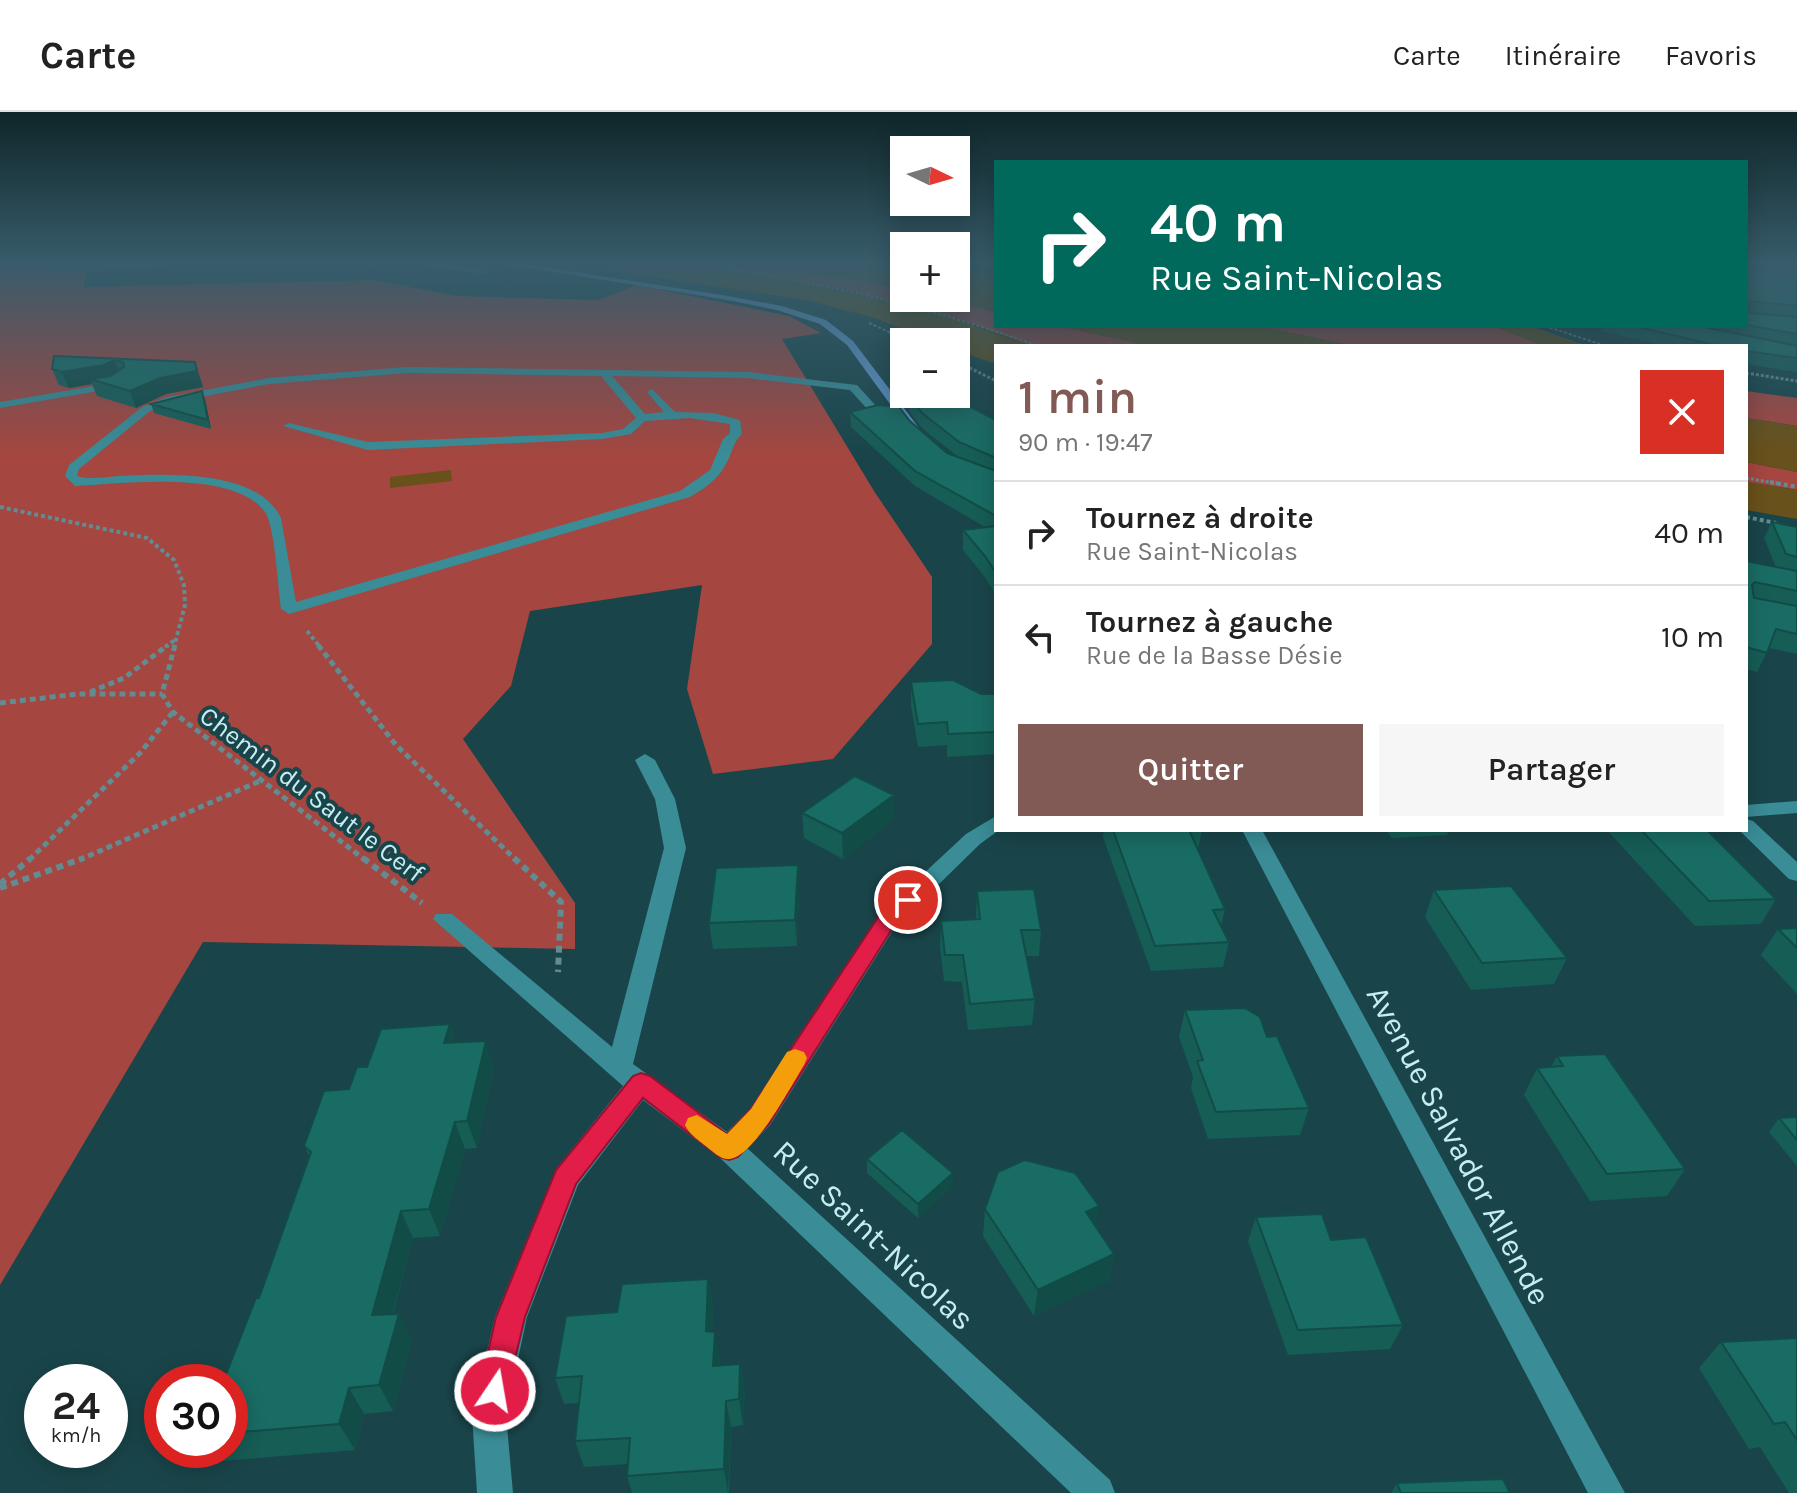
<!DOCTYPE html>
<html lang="fr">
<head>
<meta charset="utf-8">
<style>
  body { margin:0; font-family:Karla,sans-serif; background:#f6f6f6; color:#222; height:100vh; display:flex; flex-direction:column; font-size:30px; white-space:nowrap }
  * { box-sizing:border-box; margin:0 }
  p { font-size:26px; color:#767676 }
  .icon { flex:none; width:44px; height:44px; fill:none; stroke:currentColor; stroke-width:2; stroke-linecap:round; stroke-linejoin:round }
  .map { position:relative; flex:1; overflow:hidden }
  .drawer { position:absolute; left:994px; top:232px; width:754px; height:488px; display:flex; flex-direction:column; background:#fff; border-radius:0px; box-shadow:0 4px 20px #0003 }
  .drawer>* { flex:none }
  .banner { position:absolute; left:994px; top:48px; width:754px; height:168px; border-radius:0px; box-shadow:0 4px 20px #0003; background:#00695c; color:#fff; overflow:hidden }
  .needle { width:52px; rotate:95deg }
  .controls { position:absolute; left:890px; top:24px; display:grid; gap:16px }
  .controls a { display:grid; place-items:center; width:80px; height:80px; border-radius:0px; background:#fff; box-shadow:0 4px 20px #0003; font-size:40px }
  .speed { position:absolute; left:24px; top:1252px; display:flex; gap:16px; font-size:40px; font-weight:700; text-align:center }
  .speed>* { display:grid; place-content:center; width:104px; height:104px; border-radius:50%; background:#fff; box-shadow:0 4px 20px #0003; line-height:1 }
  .speed small { font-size:20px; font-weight:400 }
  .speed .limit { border:12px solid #d22; background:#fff; color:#111 }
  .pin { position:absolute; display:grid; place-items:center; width:68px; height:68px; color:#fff; margin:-34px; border:4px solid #fff; border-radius:50%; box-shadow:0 2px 8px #0007 }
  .me { position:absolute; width:88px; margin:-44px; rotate:12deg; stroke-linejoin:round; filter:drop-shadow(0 0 6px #0008) }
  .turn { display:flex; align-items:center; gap:28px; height:168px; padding:0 24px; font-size:36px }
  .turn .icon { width:104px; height:104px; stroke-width:2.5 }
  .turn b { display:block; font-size:56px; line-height:68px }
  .round { display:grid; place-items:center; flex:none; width:84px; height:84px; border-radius:0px; background:#f6f6f6 }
  .head { display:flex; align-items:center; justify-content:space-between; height:136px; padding:0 24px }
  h1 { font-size:48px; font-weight:600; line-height:60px; color:#815955 }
  .cta { display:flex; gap:16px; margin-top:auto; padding:16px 24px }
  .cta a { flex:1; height:92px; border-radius:0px; background:#815955; color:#fff; font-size:32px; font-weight:600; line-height:92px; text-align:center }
  .cta a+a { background:#f6f6f6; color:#222 }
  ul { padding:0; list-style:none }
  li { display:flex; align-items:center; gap:24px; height:104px; padding:0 24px; border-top:2px solid #e0e0e0 }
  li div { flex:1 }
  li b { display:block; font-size:30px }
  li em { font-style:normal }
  header { display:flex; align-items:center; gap:48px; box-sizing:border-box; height:112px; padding:0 40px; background:#fff; border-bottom:2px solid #e0e0e0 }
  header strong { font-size:38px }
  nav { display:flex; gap:44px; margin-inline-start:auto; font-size:28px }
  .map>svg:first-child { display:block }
  .forest { fill:#a54640 }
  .water { fill:#68511b }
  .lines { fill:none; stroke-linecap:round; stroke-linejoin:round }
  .path-far4 { stroke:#628c91; stroke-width:2; stroke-dasharray:3 2; stroke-linecap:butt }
  .path-far3 { stroke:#628c91; stroke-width:3; stroke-dasharray:3 2; stroke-linecap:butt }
  .path-far2 { stroke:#628c91; stroke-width:4; stroke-dasharray:4 3; stroke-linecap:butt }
  .path-far1 { stroke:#628c91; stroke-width:5; stroke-dasharray:6 4; stroke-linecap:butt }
  .path { stroke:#628c91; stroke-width:6; stroke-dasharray:7 5; stroke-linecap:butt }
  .minor { fill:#3a8c96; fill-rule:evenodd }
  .major { fill:#6299d2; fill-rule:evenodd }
  .wall { fill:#165d56 }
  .shaded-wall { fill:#124c46 }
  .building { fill:#196c64; stroke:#124c46; stroke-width:2 }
  .route { fill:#e11d48; stroke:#92132f; stroke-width:2 }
  .slow { fill:#f59e0b }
  .labels { text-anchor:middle; stroke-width:8; stroke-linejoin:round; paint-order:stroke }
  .street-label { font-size:26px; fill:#c7edf2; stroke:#19454a }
  .near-street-label { font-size:32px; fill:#c7edf2; stroke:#19454a }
</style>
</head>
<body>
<header>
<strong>Carte</strong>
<nav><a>Carte</a><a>Itinéraire</a><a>Favoris</a></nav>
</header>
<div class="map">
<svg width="1797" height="1381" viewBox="0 0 1797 1381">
  <rect width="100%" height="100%" fill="#19454a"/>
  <path class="forest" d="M87 149 84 175 373 168 458 184 598 188 637 173 789 204 821 221 782 227 874 379 932 465V532L833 647 713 662 687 577 702 473 530 499 511 574 463 627 575 791V837L203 830 0 1173V152Z
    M652 149C738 149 821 158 904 178V186H937L996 200V214H1060L1151 234H1031L970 211 855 180 796 168Z
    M1256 214H1493L1545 234H1354Z
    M1746 279 1797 286V314L1746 306Z
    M1746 350 1797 360V378L1746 370Z"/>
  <path class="water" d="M552 149H652L796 168 935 200 1031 234H996V252L956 238V230H936L875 206 810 189Z
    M728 149H904V178L869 170Z
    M956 156 996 163V200L937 186H956Z
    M1060 214H1256L1354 234H1151Z
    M1493 214H1531L1587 234H1545Z
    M1746 306 1797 314V360L1746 350Z
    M451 358 452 369 390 376V365Z
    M1746 370 1797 378V407L1746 398Z"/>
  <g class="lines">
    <path class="path-far4" d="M684 149 722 154
      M961 149 996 154
      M721 154 735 149
      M718 156C828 171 934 197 1039 234
      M869 211 912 230
      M1545 214 1606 234"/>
    <path class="path-far3" d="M956 249 996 269
      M1746 261 1797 269
      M1746 366 1781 372"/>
    <path class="path-far2" d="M1770 370 1797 375
      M0 395 147 426 174 448 184 473 185 493 174 535
      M1746 405 1776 411
      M307 519 320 535
      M165 535 176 527"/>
    <path class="path-far1" d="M175 533 162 582 173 600 365 748
      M318 533 396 633 516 748
      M90 580 124 566 168 533
      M0 591 78 582H162
      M29 748 140 641 173 600
      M79 748 260 669"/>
    <path class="path" d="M363 746 422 791
      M514 746 561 790 558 860
      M0 772 31 746
      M0 776 84 746"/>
    <path class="minor" d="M367 149H375L378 152 371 154Z
      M406 149H426L488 160 484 162Z
      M407 255 748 260 857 273 877 295 897 303 891 306 870 300 850 278 748 266 612 264 645 302 664 300 647 280 652 277 675 300 713 301 740 308 742 322C733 330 733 339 727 350 719 367 705 376 690 385L289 502 281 497C278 476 275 415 265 400 233 357 123 372 75 374L65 364 69 353 142 295 167 285 269 266ZM407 261 601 264 636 306 623 317 602 321 368 330 289 311 283 314 368 338 602 327 631 322 645 309 690 306 730 312V321L723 327 710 358 680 379 296 490 281 406C258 357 165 362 120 364 106 365 89 368 77 364L79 357 150 299 174 290 269 272Z
      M118 270 123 273 122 275 0 296V290Z
      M645 642 655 648 675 687 686 736 633 952 727 1020 750 997 879 803 966 722 996 704V718H999L980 732 895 815 770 1013 747 1036 1110 1368 1115 1381H1071L719 1045 643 988 578 1073 527 1205 506 1303 513 1381H477L472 1303 495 1205 556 1057 623 974 433 807 436 802H452L612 935 664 736 655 687 635 648Z
      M1797 689V701L1746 705V693Z
      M1746 707 1753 709 1797 750V769L1789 767 1739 718H1746Z
      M1242 718H1262L1625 1381H1588Z"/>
    <path class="major" d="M487 149H506L728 184 782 194 826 208 853 229 919 316 909 318 847 233 820 212 777 198 728 188Z"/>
  </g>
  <path class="wall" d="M51 149H201L187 154 55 159Z
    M1746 149H1797V260L1746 252V234H1665L1602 219 1603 214H1746Z
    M54 244 195 250 203 275 166 282 136 296 97 284 92 272 69 276 59 273 52 257Z
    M910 285 996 308V483L984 464 963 438V418L985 415 915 374 851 315 850 300 910 309 947 341 957 344 922 316 909 299Z
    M205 287 211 317 154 301 151 292Z
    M1772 410 1797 415V542L1769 536 1757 560 1746 557V449L1776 455 1764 426Z
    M911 570 981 582H996V642L947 645V633L918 635 911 593Z
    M894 683V707L843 747 804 726 802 701Z
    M1104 718H1202L1198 737 1225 797 1221 814 1229 830 1223 855 1151 859 1103 725Z
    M1386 718H1449L1447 723 1392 726Z
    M1607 718H1707L1776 787 1761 812 1695 814Z
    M1434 778 1567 846 1554 872 1471 878 1425 805Z
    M799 779 797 834 713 837 709 811Z
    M977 779 1041 818 1039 844H1026L1035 887 1032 913 968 918 962 870 944 869 940 835 941 809 976 807Z
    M1797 816V882L1761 843 1778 817Z
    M1185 898 1267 925 1309 996 1300 1023 1208 1027 1191 976 1193 965 1179 925Z
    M450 912 456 931 494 956 477 1036 465 1037 440 1124 413 1126 393 1203 399 1202 412 1229 393 1299 364 1302 355 1338 221 1349 213 1338H230V1321L259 1186 309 1044 304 1034 349 977Z
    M1557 944 1685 1057 1667 1084 1590 1089 1524 983 1537 956 1551 955Z
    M1797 1005V1054L1769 1020 1779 1006Z
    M867 1047 953 1074 918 1106 867 1061Z
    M985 1097 1095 1113 1114 1142 1109 1169 1034 1204 983 1124Z
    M1256 1105 1331 1128 1403 1213 1390 1237 1288 1243 1248 1129Z
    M708 1167 713 1193 712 1219 720 1246V1254L740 1252 745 1278 743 1313 731 1315 729 1381H632L627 1364 628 1352 584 1355 575 1329 579 1291 564 1292 555 1266Z
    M1797 1226V1381H1789L1760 1335 1749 1337 1699 1256 1721 1230Z
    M1397 1371 1510 1381H1391Z"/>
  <path class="shaded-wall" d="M186 149H201L187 154Z
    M114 248 121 264 90 267 92 272 69 276 62 260Z
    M195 250 203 275 166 282 136 296 130 279Z
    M202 279 205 287 211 317 208 308Z
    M894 683V707L843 747 842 721Z
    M798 753 799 779 797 834 795 808Z
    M450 912 459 939 444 931Z
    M486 929 494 956 477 1036 467 1009Z
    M455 1010 465 1037 440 1124 429 1097Z
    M953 1061V1074L918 1106V1092Z
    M1099 1094 1094 1121 1086 1100Z
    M401 1099 413 1126 385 1230 372 1203Z
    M1114 1142 1109 1169 1034 1204 1038 1178Z
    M708 1167 713 1193 711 1245 706 1219Z
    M399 1202 412 1229 393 1299 379 1273Z
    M715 1220 720 1246 718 1280 713 1254Z
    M740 1252 745 1278 743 1313 739 1287Z
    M349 1276 364 1302 355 1338 339 1312Z
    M726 1289 731 1315 728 1381 724 1357Z"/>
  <path class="building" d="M1746 149H1748L1747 150 1750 157 1797 161V194L1751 189 1748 198 1750 201 1797 205V222L1746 213Z
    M1768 149H1797V152Z
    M1634 214H1699L1797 234V246L1746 239V234H1719Z
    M54 244 195 250 197 259 160 266 130 279 90 267 110 264 124 255 123 250 114 248 104 253 62 260 52 257Z
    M202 279 208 308 151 292Z
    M920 282H946L996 308V346L959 330 922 301 910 285Z
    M878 293 899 295 910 309 947 341 996 359V404L915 359 850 300Z
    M1772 410 1797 415V445L1786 442Z
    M996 414V461L985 444 963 418Z
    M1746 449 1797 459V479L1755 470 1752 473 1754 486 1797 494V522L1776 517 1767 541 1746 535Z
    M953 568 981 582H996V620L948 622 947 610 918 612 911 570Z
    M855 664 894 683 842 721 802 701Z
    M1113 718H1189L1225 797 1213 798 1229 830 1155 834Z
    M1641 718H1707L1776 787 1709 789Z
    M798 753 795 808 709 811 716 756Z
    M1511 774 1567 846 1482 851 1434 778Z
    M1034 777 1041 818H1021L1035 887 970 892 963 843H945L941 809 980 807 977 779Z
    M1797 816V836L1778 817Z
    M1245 896 1260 905 1267 925 1277 924 1309 996 1216 1000 1197 949 1203 948 1185 898Z
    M450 912 444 931 486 929 467 1009 455 1010 429 1097 401 1099 372 1203 399 1202 379 1273 349 1276 339 1312 230 1321V1270H223L256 1186H259L311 1040 304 1034 324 979 349 977 357 955H367L381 917Z
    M1605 942 1685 1057 1607 1062 1537 956 1563 954 1557 944Z
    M1797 1005V1028L1779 1006Z
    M902 1018 953 1061 918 1092 867 1047Z
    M1025 1048 1075 1061 1099 1094 1086 1100 1114 1142 1038 1178 985 1097 998 1060Z
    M1322 1102 1331 1128 1366 1125 1403 1213 1298 1218 1256 1105Z
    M708 1167 706 1219 715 1220 713 1254 740 1252 739 1287 726 1289 724 1357 627 1364 630 1326 575 1329 582 1264 555 1266 566 1204 617 1200 622 1172Z
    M1797 1226V1328L1785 1310 1774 1312 1721 1230Z
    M1503 1367 1510 1381H1401L1397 1371Z"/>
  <linearGradient id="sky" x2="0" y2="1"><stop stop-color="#0e2629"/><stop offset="0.44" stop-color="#385c6b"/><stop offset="1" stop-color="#385c6b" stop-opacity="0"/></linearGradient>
  <rect width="1797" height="342" fill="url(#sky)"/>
  <path class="route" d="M908 782 918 788 894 814 769 1012 738 1045 729 1048 720 1045 643 986 576 1072 525 1205 505 1289 495 1294 484 1289 479 1279 496 1205 556 1058 633 964 641 961 650 964 727 1022 751 997 879 804 901 784Z"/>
  <path class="slow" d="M795 937 804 940 807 946 804 953C792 972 752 1049 728 1047 720 1047 712 1039 707 1035 698 1028 690 1023 685 1013L688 1006 697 1003 727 1022 751 997 787 940Z"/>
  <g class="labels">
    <g class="street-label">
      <text transform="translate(312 682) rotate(37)" y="9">Chemin du Saut le Cerf</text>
    </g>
    <g class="near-street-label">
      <text transform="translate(1459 1033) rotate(62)" y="11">Avenue Salvador Allende</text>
      <text transform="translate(874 1123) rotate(43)" y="11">Rue Saint-Nicolas</text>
    </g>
  </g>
</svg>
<div class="controls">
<a><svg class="needle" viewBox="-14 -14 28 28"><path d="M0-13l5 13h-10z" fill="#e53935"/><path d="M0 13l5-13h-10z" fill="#767676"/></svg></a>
<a>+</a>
<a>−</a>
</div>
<div class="speed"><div>24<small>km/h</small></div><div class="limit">30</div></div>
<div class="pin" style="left:908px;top:788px;background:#d93025"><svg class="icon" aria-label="arrive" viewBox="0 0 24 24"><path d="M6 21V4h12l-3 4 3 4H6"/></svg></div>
<svg class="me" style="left:495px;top:1279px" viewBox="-20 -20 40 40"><circle r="17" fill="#e11d48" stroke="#fff" stroke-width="3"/><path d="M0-11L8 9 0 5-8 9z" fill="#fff"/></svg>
<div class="banner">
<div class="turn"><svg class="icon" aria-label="right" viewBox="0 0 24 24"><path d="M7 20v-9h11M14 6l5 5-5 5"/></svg><div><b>40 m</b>Rue Saint-Nicolas</div></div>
</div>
<section class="drawer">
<div class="head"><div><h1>1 min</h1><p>90 m · 19:47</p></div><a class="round" style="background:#d93025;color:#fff"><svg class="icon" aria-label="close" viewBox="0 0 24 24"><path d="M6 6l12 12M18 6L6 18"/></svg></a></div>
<ul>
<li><svg class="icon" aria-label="right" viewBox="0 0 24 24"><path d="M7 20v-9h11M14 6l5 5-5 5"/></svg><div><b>Tournez à droite</b><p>Rue Saint-Nicolas</p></div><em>40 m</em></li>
<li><svg class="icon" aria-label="left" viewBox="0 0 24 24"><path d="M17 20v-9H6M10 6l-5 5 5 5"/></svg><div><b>Tournez à gauche</b><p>Rue de la Basse Désie</p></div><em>10 m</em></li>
</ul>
<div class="cta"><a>Quitter</a><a>Partager</a></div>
</section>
</div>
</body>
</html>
